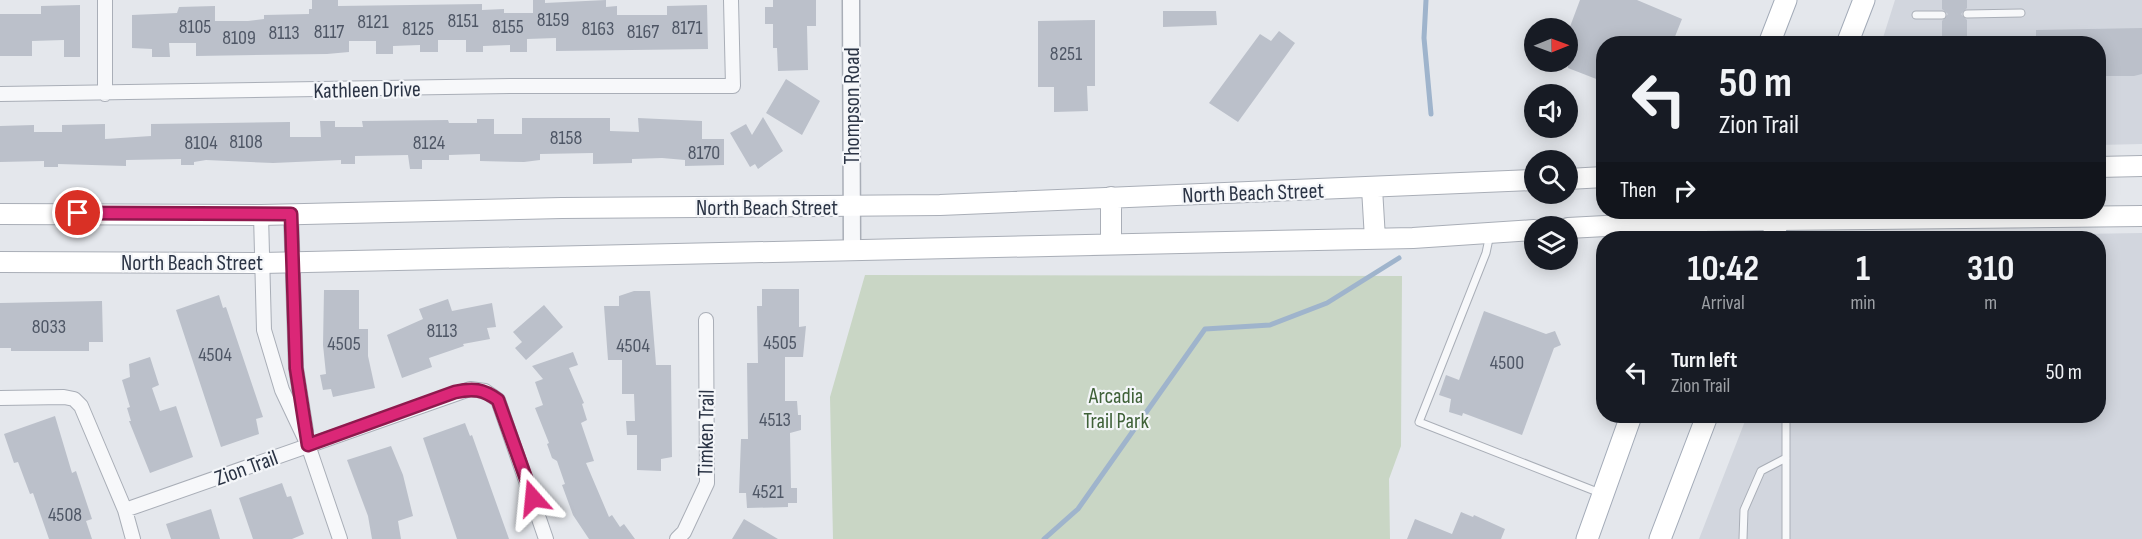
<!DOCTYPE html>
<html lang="en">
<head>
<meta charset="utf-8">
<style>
  body { margin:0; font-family:"Sofia Sans Condensed",sans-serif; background:#20242c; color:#f1f3f6; height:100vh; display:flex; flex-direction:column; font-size:22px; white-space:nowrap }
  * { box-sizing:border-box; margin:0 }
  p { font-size:20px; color:#9ea1a6 }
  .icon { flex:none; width:33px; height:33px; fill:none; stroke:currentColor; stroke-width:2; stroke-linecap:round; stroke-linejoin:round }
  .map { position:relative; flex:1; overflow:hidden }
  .panel { position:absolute; left:1596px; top:231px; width:510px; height:192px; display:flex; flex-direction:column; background:#171b24; border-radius:24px; box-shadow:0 3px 15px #0003 }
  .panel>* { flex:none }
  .banner { position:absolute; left:1596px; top:36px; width:510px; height:183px; border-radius:24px; box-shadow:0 3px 15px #0003; background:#171b24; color:#f1f3f6; overflow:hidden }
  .needle { width:39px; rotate:89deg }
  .tools { position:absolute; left:1524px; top:18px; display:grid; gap:12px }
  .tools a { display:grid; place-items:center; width:54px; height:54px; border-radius:50%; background:#171b24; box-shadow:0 3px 15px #0003; font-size:30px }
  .pin { position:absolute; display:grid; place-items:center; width:51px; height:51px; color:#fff; margin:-26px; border:3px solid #fff; border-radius:50%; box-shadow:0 2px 6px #0007 }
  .me { position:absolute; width:66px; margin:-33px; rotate:342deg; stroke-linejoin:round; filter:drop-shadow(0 0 4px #0008) }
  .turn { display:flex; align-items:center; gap:21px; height:126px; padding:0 24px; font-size:27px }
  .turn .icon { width:78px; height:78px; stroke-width:2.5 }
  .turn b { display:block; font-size:42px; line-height:51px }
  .then { display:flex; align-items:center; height:57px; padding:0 24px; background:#0003; gap:12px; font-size:22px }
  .eta { display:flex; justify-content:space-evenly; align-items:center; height:102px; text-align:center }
  .eta b { font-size:36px; font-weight:700; line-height:42px }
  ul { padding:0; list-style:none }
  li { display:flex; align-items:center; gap:18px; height:78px; padding:0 24px }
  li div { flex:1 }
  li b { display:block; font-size:22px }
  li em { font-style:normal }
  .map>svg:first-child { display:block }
  .built { fill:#d2d6de }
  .green { fill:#c9d6c5 }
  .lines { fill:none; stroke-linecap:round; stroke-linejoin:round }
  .stream { stroke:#9fb4cc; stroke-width:5 }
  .building { fill:#bbc0ca }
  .service-casing { stroke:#a9aeb7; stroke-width:9 }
  .minor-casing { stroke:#a9aeb7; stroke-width:16 }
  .tertiary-casing { stroke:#a9aeb7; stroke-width:19 }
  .secondary-casing { stroke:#a9aeb7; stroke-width:22 }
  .primary-casing { stroke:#a3abb8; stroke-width:23 }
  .service { stroke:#f7f8fa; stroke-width:7 }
  .minor { stroke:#f7f8fa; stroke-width:14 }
  .tertiary { stroke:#f7f8fa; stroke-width:16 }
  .secondary { stroke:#fff; stroke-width:20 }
  .primary { stroke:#fff; stroke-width:21 }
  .route-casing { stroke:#8e194d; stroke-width:15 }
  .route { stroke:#db2777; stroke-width:10 }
  .labels { text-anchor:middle; stroke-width:4.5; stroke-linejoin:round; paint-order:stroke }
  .number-label { font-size:20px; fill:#4f5766 }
  .street-label { font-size:22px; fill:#2b3445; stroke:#f4f6f9 }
  .park-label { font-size:22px; fill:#3f6138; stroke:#f4f6f9 }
</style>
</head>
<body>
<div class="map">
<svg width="2142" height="539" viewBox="0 0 2142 539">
  <rect width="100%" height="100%" fill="#e4e7ec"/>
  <path class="built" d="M1895 0H2142V144L2099 145 2098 44H1881Z
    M2142 233V539H1699L1747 416H2098V238H1816Z"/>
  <path class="green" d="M865 275 1402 276 1401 446 1389 479 1390 539H833L830 397Z"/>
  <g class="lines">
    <path class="stream" d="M1426 0 1424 38 1431 114
      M1044 539 1078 509 1205 329 1270 325 1327 303 1399 258"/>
  </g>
  <path class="building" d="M312 0H338V6L482 4V10L504 9V13H533V0H545V3L606 0V7L617 6V15H667V6L707 5 708 49 556 51V38L527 39V52H510V45L483 46V52H466V40H438V52H420V45L393 46V54H376V41H349V52L327 54 196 56V43H169L170 57H152V49L132 48V15L177 13 179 7 215 6V21H248L264 19V15L309 14V9H312Z
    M773 0H816V26H807L808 70 778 71 777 48H773V24H765V7H773Z
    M1580 0H1637L1682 19 1672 44H1604V82L1568 68V32Z
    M1942 0H1967V8L1961 14 1967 20V44H1942V21L1948 14 1942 9Z
    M80 5V57H64V40L32 41V56H0V14H41V6Z
    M1163 11H1216L1217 25 1163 27Z
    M1095 20V86H1087L1088 111 1054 112V87H1038V21Z
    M2142 28V74L2134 76H2098V44H2036V30Z
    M1279 31 1295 43 1238 122 1209 103 1260 34 1271 41Z
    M786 79 820 101 802 135 766 113Z
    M763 117 783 151 758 169 755 164 750 167 730 133 746 124 752 135Z
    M522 118H610V131L639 132 638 118 702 121V139H724V165L685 166V160L662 158 632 159V163L593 164V153L540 154V160L524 162 480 161V154L449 155V160H422V169H410L408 155 355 156V164H341V160L273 163 206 160 194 162V165H181V159L126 160V166L58 164V167H44V161L0 162V126L34 125V132H62V125L105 124V139L151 136V124L290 122V137H321L320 121H335V127H363L362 121 448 120 449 123H477V119H494V134H522Z
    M762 289H799V327L806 326 803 357H785V401H797L798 415H801V430L790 433 791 488H797V503H788V507L747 508 746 493H739L741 439H748L747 363H758L757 306H762Z
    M324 290H359V329H368V356L375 388 333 397 331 389 323 390 320 375 326 374 323 345Z
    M634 291H650L656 365H671L672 457 661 459V471L637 470V435H627L626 421H635L634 394H622V360H608L604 306H619V296Z
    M219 295 223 308 226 307 263 417 256 419 259 434 221 447 176 310Z
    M448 299 452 311 492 303 496 327 487 328 490 339 463 344 464 346 429 358 432 367 402 378 387 335 423 319 419 309Z
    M102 301 103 342H89V351H11V348H0V303Z
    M544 305 563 327 526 360 515 348 522 342 513 332Z
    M1484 311 1546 334 1555 331 1561 345 1554 348 1522 435 1463 413 1462 416 1449 412 1451 399 1439 395 1446 375 1459 380Z
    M573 352 578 365 569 368 584 403 582 404 587 420 581 423 594 461 586 463 609 517 612 515 620 527 624 524 635 539H589L573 515 562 485 565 484 557 461 552 458 547 444 549 443 535 408 543 405 535 382 543 379 532 366Z
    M150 357 159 385 152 388 160 411 176 406 193 457 150 473 129 421H131L127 408 130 407 122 380 130 377 129 364Z
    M55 416 72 473 76 471 92 519 86 521 92 539H49L33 493 30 494 18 462 14 463 4 434Z
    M465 423 470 436 472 435 509 539H457L423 438Z
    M391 446 403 475 413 516 398 521 401 539H372L368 516 347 460Z
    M282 483 287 497 291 496 304 534 292 539H253L239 498Z
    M211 509 220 539H171L166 524Z
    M1461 512 1473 517 1474 515 1505 529 1501 539H1407L1415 519 1452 534Z
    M744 519 778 539H732Z"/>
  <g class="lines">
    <g class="service-casing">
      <path id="service" d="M1967 14 2021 13
        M1916 15H1942
        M1490 234 1486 253 1419 422 1600 493
        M1743 539 1744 510 1761 471 1786 458
        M1786 539V416"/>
    </g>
    <g class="minor-casing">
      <path id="minor" d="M0 94 513 86H733L731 0
        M105 94V0
        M291 214 296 368 306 431
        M261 215 264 330 282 390 308 445 340 539
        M0 398 64 397 74 399 81 406 125 510 133 539
        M125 510 470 389 485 391 498 400 546 539
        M677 539 684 532 707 483 706 320"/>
    </g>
    <g class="tertiary-casing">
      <path id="tertiary" d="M851 0 852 248"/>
    </g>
    <g class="secondary-casing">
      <path id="secondary" d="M2098 167 2142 166
        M1568 179 1604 177
        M1372 188 1375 239
        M0 214 261 215 562 208 940 205 1534 180
        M1568 228 1699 221 2142 216
        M1111 243V197
        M0 262 262 263 1413 238 1534 230"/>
    </g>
    <g class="primary-casing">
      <path id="primary" d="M1769 44 1786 0
        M1847 44 1864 0
        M1615 225 1635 238
        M1693 238 1703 212
        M1772 238 1782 212
        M1587 539 1631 416
        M1660 539 1707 416"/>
    </g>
    <use href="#service" class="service"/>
    <use href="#minor" class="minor"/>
    <use href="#tertiary" class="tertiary"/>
    <use href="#secondary" class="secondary"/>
    <use href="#primary" class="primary"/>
  </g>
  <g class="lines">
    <g class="route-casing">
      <path id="route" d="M78 213 291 214 296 368 308 445 455 392C473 388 483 389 498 400L533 498"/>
    </g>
    <use href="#route" class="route"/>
  </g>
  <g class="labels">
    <g class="number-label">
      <text x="553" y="26">8159</text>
      <text x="463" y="27">8151</text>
      <text x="373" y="28">8121</text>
      <text x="195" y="33">8105</text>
      <text x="508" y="33">8155</text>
      <text x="687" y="34">8171</text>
      <text x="418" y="35">8125</text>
      <text x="598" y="35">8163</text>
      <text x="329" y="38">8117</text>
      <text x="643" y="38">8167</text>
      <text x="284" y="39">8113</text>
      <text x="239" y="44">8109</text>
      <text x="1066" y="60">8251</text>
      <text x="566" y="144">8158</text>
      <text x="246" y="148">8108</text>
      <text x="201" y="149">8104</text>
      <text x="429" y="149">8124</text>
      <text x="704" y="159">8170</text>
      <text x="49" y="333">8033</text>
      <text x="442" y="337">8113</text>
      <text x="780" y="349">4505</text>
      <text x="344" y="350">4505</text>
      <text x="633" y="352">4504</text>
      <text x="215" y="361">4504</text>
      <text x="1507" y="369">4500</text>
      <text x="775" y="426">4513</text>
      <text x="768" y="498">4521</text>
      <text x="65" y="521">4508</text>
    </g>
    <g class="street-label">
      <text transform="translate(367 89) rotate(-1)" y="8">Kathleen Drive</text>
      <text transform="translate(851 106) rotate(-90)" y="8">Thompson Road</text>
      <text transform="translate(1253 192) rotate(-2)" y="8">North Beach Street</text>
      <text x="767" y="215">North Beach Street</text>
      <text x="192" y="270">North Beach Street</text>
      <text transform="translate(705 433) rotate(-89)" y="8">Timken Trail</text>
      <text transform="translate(246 467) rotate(-20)" y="8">Zion Trail</text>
    </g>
    <g class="park-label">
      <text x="1116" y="403">Arcadia<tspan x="1116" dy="25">Trail Park</tspan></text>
    </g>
  </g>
</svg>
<div class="tools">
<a><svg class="needle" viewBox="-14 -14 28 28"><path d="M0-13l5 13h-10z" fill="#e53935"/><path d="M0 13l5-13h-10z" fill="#9ea1a6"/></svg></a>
<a><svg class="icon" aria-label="sound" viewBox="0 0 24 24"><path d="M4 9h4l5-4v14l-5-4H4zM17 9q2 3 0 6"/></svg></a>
<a><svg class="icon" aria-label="search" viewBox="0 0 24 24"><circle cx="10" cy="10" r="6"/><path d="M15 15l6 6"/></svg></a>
<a><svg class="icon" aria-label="layers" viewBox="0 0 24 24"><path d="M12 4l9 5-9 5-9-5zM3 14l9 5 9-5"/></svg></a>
</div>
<div class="pin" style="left:78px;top:213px;background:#d93025"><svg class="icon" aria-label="arrive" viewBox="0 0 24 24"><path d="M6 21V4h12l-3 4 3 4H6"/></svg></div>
<svg class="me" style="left:533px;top:498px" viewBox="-20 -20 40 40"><path d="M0-17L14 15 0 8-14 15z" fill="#db2777" stroke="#fff" stroke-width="4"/></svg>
<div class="banner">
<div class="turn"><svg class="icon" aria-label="left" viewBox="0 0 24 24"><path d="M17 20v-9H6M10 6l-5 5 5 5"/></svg><div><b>50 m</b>Zion Trail</div></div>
<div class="then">Then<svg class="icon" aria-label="right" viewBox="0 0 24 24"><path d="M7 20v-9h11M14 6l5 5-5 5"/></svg></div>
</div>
<section class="panel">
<div class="eta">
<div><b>10:42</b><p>Arrival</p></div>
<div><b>1</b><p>min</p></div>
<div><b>310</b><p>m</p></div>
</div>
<ul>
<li><svg class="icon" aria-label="left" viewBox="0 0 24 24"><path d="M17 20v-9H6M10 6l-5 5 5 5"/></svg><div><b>Turn left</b><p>Zion Trail</p></div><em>50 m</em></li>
</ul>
</section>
</div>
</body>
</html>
